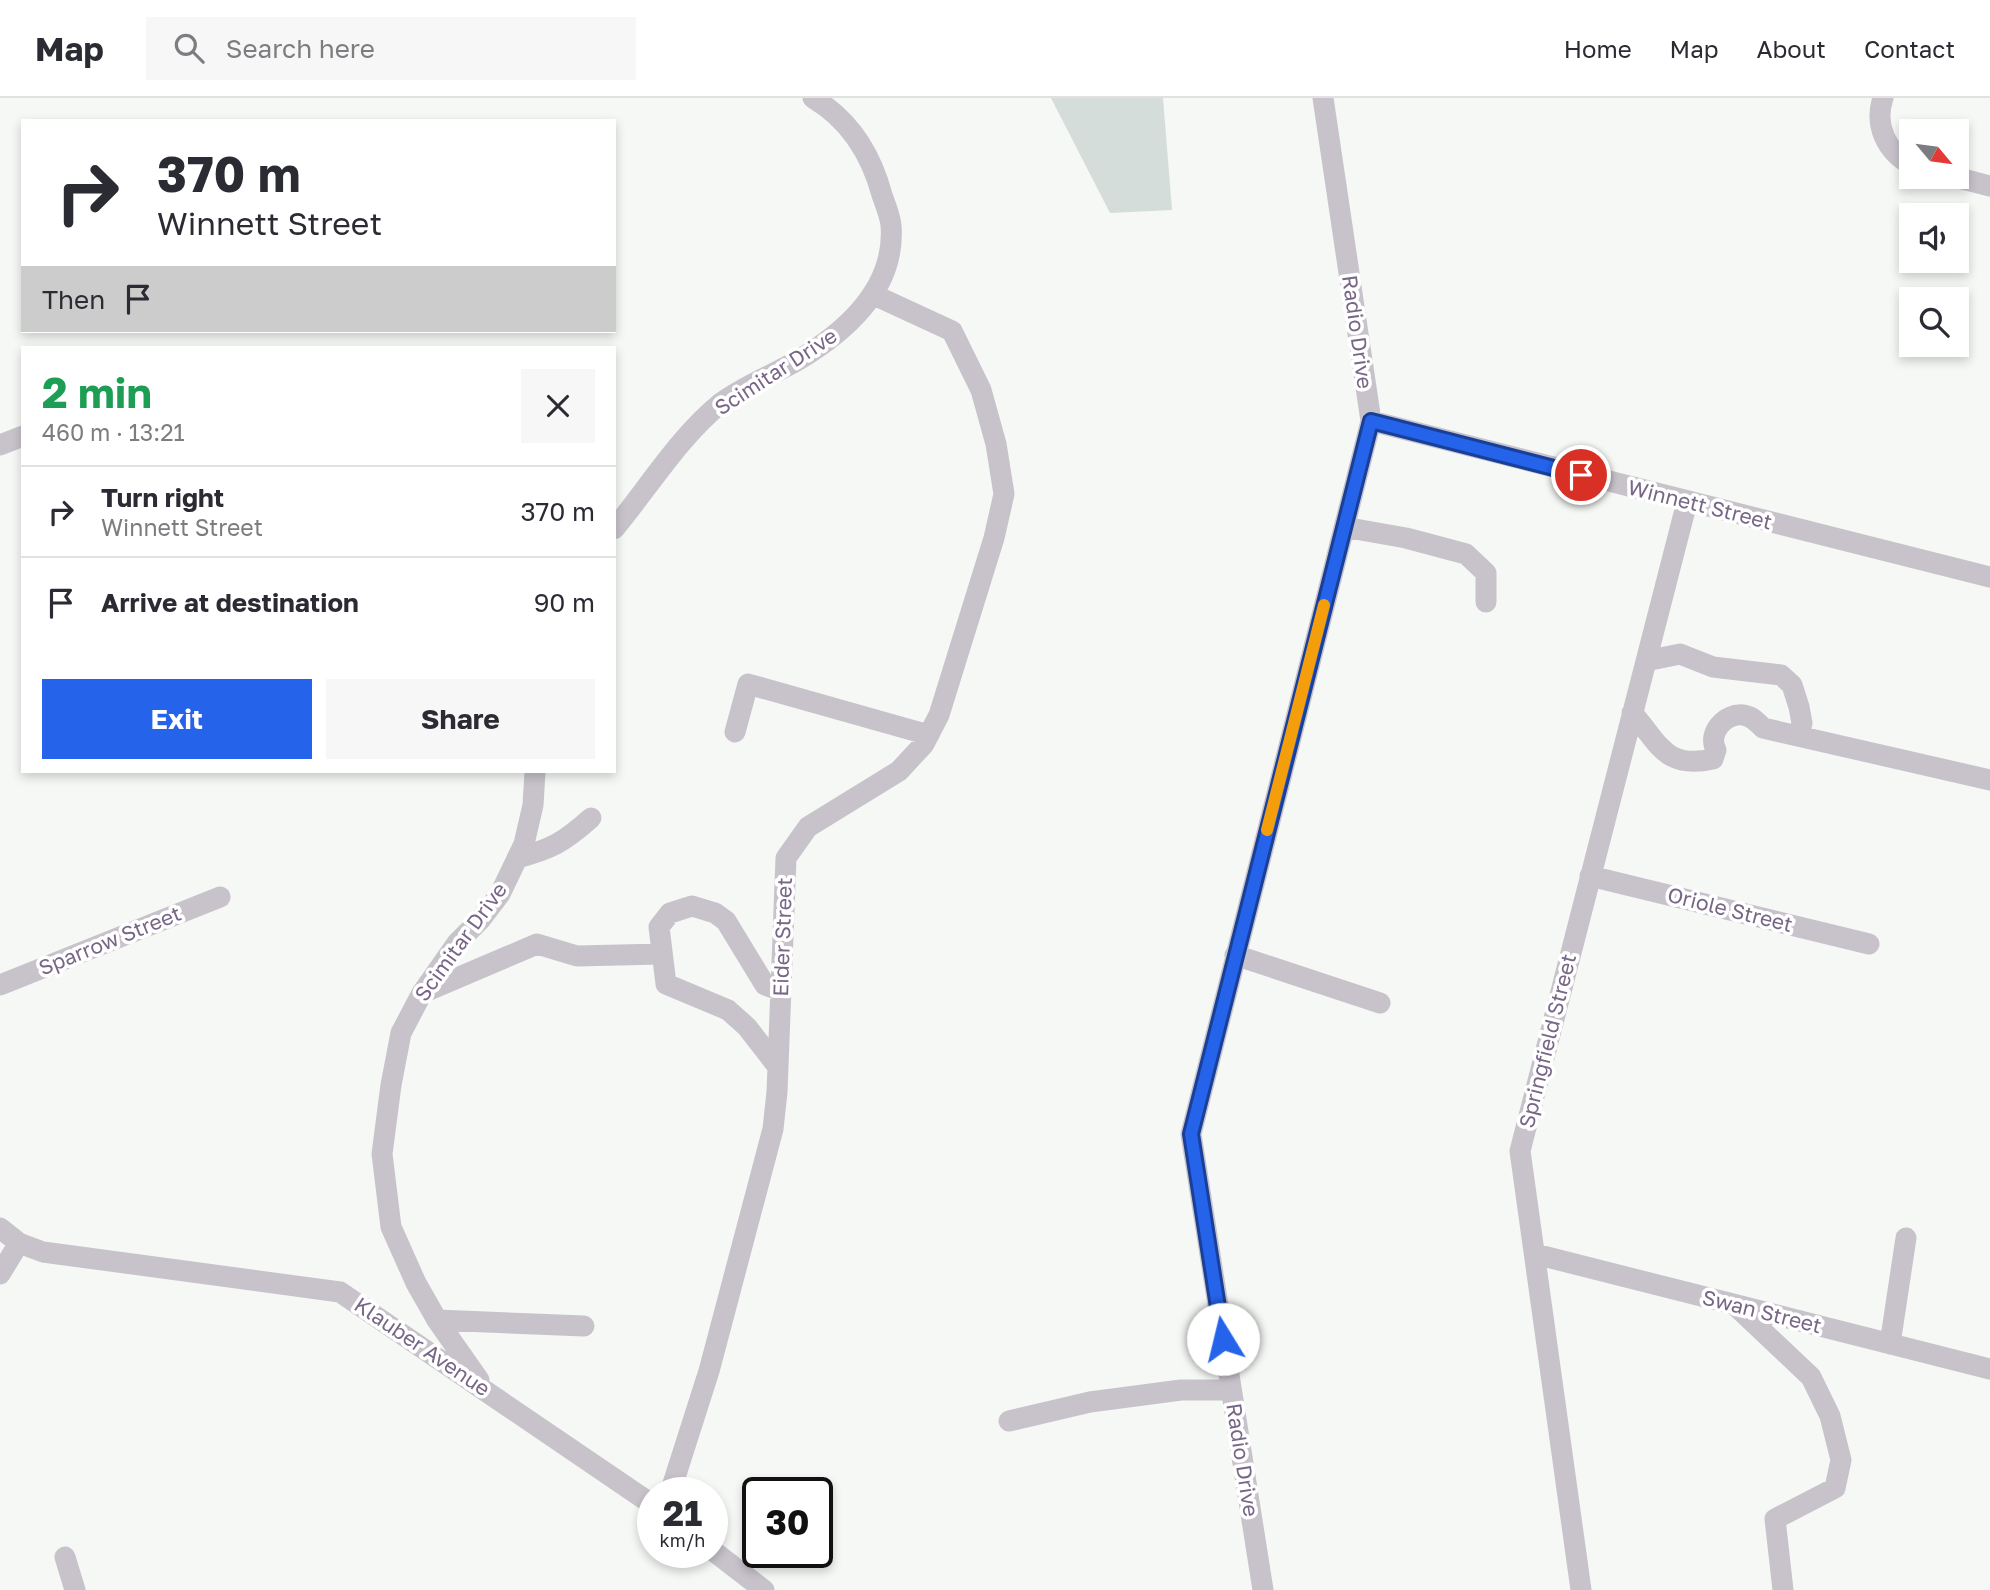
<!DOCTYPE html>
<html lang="en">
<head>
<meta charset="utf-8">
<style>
  body { margin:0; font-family:"Golos Text",sans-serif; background:#f7f7f7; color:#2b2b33; height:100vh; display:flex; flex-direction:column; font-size:26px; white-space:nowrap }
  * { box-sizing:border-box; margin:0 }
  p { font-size:23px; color:#7c7c81 }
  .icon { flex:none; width:38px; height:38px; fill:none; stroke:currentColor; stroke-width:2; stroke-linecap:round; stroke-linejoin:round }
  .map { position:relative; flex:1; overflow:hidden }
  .panel { position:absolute; left:21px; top:248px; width:595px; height:427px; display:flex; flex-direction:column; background:#fff; border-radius:0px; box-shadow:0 4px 10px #0003 }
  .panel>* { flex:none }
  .top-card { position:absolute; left:21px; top:21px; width:595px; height:214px; border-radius:0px; box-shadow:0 4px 10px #0003; background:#fff; color:#2b2b33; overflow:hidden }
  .needle { width:46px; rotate:119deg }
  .fabs { position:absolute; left:1899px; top:21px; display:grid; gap:14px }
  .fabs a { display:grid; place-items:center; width:70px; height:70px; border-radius:0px; background:#fff; box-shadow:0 4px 10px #0003; font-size:35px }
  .speed { position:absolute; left:637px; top:1379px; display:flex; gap:14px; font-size:35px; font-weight:700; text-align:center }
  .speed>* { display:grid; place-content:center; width:91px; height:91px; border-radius:50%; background:#fff; box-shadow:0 4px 10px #0003; line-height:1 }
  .speed small { font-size:18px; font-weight:400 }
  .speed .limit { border:4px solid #111; border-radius:10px; background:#fff; color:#111 }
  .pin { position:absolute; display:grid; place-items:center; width:60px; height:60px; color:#fff; margin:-30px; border:4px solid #fff; border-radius:50%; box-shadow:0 2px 7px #0007 }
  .me { position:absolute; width:77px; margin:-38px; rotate:351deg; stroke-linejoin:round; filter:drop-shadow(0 0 5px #0008) }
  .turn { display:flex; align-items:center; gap:24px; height:147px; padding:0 21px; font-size:32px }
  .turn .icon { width:91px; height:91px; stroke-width:2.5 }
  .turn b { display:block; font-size:49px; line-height:60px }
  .then { display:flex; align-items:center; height:66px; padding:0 21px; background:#0003; gap:14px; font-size:26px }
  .round { display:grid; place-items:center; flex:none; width:74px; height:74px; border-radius:0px; background:#f7f7f7 }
  .headline { display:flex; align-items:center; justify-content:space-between; height:119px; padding:0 21px }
  h1 { font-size:42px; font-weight:700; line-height:52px; color:#1e9e55 }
  .button { display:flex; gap:14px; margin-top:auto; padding:14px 21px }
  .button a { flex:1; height:80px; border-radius:0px; background:#2563eb; color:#fff; font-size:28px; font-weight:700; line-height:80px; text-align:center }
  .button a+a { background:#f7f7f7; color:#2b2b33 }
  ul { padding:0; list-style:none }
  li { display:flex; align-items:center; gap:21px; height:91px; padding:0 21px; border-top:2px solid #e1e1e2 }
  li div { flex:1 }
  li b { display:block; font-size:26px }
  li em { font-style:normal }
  header { display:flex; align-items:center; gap:42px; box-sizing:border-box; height:98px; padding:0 35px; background:#fff; border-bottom:2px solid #e1e1e2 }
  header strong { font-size:33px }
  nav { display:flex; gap:38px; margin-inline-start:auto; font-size:24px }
  .search { width:490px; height:63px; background:#f7f7f7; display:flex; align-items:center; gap:18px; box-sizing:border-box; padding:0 24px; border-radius:0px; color:#7c7c81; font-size:26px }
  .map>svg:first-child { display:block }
  .green { fill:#d4ddda }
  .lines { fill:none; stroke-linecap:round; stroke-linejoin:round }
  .minor { stroke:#c8c3cb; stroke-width:21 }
  .route-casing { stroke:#184099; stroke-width:18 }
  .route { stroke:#2563eb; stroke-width:12 }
  .slow { stroke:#f59e0b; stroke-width:12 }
  .labels { text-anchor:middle; stroke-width:7; stroke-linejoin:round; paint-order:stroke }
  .street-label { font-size:21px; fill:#786687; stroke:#fff }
</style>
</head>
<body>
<header>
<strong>Map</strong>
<div class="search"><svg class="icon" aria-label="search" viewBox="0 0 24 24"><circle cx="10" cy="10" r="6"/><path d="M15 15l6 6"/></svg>Search here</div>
<nav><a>Home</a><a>Map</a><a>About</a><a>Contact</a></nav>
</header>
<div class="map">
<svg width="1990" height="1492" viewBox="0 0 1990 1492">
  <rect width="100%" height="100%" fill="#f5f8f5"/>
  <path class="green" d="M1051 0H1163L1172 112 1110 115Z"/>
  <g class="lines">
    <path class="minor" d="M1883 0C1874 27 1886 53 1911 67
      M1955 79 1990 88
      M1371 323 1990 479
      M0 347 23 338
      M1344 429 1406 440 1466 456 1486 475V504
      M614 431C649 389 679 339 721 305 745 287 775 276 800 261 848 232 896 189 891 127 890 117 885 106 882 97 871 56 850 22 813 0
      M1646 563 1680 556 1713 569 1781 577 1792 587 1799 609 1802 625 1799 638
      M1632 615C1659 644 1664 672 1713 661L1716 652C1707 635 1725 615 1743 617 1752 618 1757 624 1763 630L1990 682
      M735 634 748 586 929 637
      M517 760C552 751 564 744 591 720
      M1590 778 1869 846
      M1235 857 1380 905
      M0 887 220 799
      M422 895 537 846 577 858 662 856
      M778 969 747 929 728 912 666 886 659 829 670 815 692 808 715 815 726 823 765 887 781 893
      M0 1130 19 1145 43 1154 340 1194 653 1407
      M1535 1156 1990 1271
      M0 1176 19 1145
      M1737 1209 1811 1279 1830 1318 1841 1362 1835 1390 1775 1421 1783 1492
      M437 1222 584 1228
      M1890 1246 1906 1140
      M479 1282 437 1222 416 1185 391 1129 382 1056 391 987 401 935 422 895 457 845 481 821 500 796 524 746 533 707 535 674
      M1009 1323 1090 1304 1181 1292H1231
      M670 1395 709 1273 773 1031 777 994 786 760 808 729 899 673 924 646 939 617 994 440 1004 396 996 346 981 292 952 233 874 197
      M712 1452 764 1492
      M65 1459 75 1492
      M1263 1492 1191 1036 1371 323 1323 0
      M1581 1492 1520 1053 1687 404"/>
  </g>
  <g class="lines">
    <g class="route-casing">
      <path id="route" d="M1223 1241 1191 1036 1371 323 1581 377"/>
    </g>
    <use href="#route" class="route"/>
    <path class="slow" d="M1267 732 1324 507"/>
  </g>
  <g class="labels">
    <g class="street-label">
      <text transform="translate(1357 234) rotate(82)" y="7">Radio Drive</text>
      <text transform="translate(776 274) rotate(-33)" y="7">Scimitar Drive</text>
      <text transform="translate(1700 407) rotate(14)" y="7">Winnett Street</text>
      <text transform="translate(1730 812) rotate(14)" y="7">Oriole Street</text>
      <text transform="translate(783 839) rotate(-88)" y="7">Eider Street</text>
      <text transform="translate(110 843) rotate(-22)" y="7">Sparrow Street</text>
      <text transform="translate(461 844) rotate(-54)" y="7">Scimitar Drive</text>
      <text transform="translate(1548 943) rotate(-76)" y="7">Springfield Street</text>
      <text transform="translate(1762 1214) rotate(14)" y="7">Swan Street</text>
      <text transform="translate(422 1249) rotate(34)" y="7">Klauber Avenue</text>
      <text transform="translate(1242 1362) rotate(81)" y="7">Radio Drive</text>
    </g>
  </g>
</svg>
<div class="fabs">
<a><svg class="needle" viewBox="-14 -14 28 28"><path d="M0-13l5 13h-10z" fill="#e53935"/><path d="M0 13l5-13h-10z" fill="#7c7c81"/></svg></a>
<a><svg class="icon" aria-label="sound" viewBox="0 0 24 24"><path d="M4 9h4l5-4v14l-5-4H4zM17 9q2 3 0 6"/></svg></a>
<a><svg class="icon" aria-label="search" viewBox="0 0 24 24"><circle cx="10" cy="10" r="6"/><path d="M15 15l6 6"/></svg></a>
</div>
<div class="speed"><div>21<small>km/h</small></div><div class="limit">30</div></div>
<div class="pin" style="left:1581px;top:377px;background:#d93025"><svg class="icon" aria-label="arrive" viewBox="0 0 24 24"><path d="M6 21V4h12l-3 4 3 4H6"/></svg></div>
<svg class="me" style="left:1223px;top:1241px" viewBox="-20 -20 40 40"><circle r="19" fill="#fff"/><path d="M0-13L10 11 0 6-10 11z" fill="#2563eb"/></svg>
<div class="top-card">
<div class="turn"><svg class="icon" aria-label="right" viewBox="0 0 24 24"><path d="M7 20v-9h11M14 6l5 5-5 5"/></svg><div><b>370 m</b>Winnett Street</div></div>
<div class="then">Then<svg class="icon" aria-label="arrive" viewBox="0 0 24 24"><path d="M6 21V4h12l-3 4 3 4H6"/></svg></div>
</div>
<section class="panel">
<div class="headline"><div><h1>2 min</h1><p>460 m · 13:21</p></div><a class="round"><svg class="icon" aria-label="close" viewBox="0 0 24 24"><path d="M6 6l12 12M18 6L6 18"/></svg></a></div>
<ul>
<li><svg class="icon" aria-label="right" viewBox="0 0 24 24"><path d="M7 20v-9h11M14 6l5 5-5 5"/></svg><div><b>Turn right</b><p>Winnett Street</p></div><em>370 m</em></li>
<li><svg class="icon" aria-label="arrive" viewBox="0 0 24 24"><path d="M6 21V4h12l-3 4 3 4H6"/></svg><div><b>Arrive at destination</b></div><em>90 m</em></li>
</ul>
<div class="button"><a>Exit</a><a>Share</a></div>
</section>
</div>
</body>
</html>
